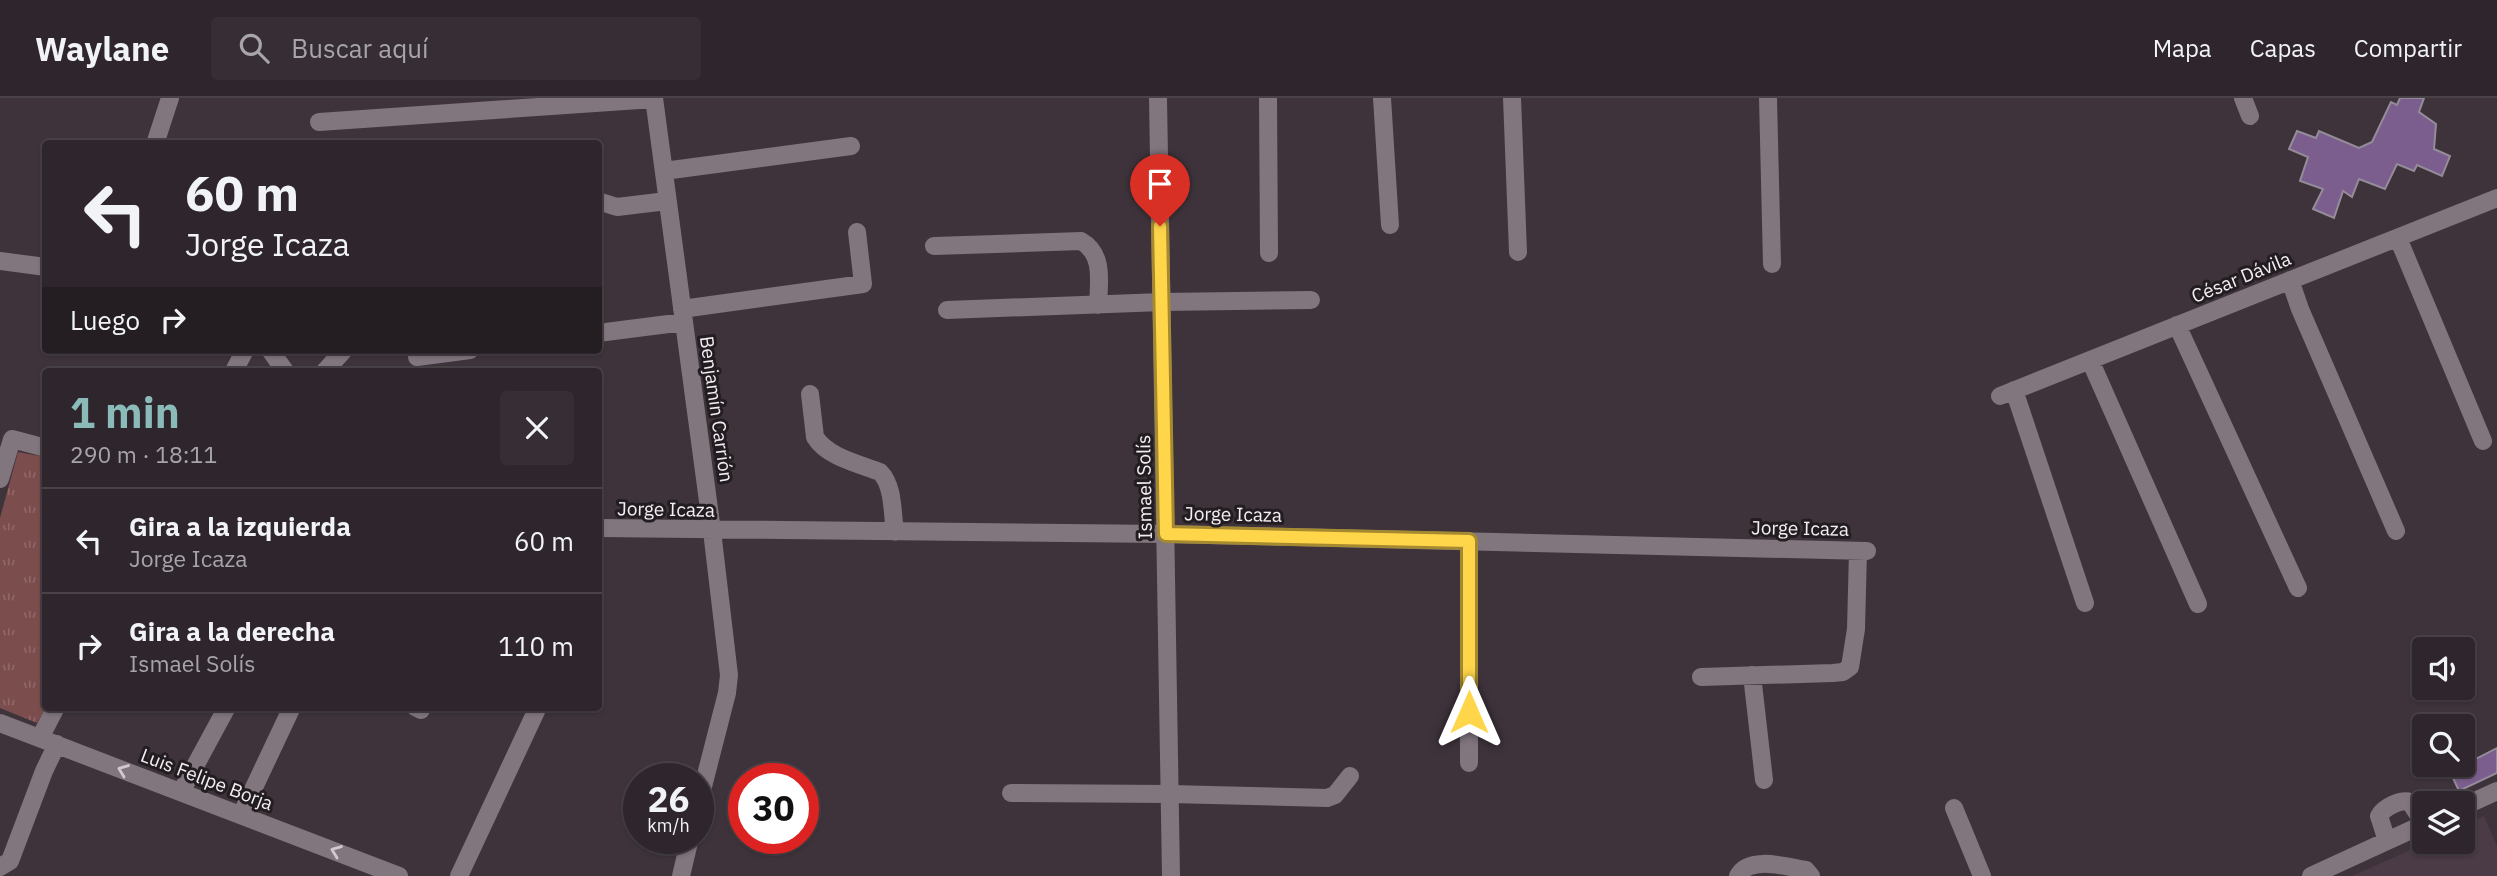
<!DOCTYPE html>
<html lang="es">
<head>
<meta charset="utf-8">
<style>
  body { margin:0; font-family:"IBM Plex Sans",sans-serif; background:#362e34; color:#f1f3f6; height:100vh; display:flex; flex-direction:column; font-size:26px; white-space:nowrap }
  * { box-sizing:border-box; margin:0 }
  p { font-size:23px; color:#a7a5a9 }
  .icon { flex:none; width:38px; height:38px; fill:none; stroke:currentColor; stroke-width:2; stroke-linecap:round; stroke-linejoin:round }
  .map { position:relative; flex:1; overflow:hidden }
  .side { position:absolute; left:42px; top:270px; width:560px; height:343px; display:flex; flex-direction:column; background:#2e262c; border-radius:7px; box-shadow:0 2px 5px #0004,0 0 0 2px #494348 }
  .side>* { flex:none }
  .banner { position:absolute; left:42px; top:42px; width:560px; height:214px; border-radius:7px; box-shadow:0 2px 5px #0004,0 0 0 2px #494348; background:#2e262c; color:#f1f3f6; overflow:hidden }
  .controls { position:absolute; left:2412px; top:539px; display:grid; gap:14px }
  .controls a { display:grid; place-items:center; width:63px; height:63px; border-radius:7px; background:#2e262c; box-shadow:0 2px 5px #0004,0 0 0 2px #494348; font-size:35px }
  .speed { position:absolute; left:623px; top:665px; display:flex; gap:14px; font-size:35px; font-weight:700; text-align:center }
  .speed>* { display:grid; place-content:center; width:91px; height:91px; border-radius:50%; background:#2e262c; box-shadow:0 2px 5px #0004,0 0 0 2px #494348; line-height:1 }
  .speed small { font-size:18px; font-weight:400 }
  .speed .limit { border:10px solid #d22; background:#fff; color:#111 }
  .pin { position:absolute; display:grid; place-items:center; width:60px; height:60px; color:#fff; margin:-72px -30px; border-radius:50% 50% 50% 0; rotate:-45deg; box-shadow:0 0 7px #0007 }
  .pin .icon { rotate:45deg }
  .me { position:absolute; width:77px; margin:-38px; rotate:0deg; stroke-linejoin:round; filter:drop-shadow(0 0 5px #0008) }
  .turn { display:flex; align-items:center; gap:24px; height:147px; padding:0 28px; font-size:32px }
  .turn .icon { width:91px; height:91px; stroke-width:2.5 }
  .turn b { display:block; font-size:49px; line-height:60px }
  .then { display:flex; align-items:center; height:66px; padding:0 28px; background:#0003; gap:14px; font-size:26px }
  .round { display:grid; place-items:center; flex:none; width:74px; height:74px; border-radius:7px; background:#362e34 }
  .headline { display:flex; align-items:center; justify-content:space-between; height:119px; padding:0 28px }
  h1 { font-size:42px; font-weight:800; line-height:52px; color:#8bbbb9 }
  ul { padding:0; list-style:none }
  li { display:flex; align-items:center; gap:21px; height:105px; padding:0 28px; border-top:2px solid #494348 }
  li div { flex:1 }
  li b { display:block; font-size:26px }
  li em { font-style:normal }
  header { display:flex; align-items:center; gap:42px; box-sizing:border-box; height:98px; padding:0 35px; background:#2e262c; border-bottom:2px solid #494348 }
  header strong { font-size:33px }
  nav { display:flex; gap:38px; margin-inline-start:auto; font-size:24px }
  .search { width:490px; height:63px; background:#362e34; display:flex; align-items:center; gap:18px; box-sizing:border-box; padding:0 24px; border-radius:7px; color:#a7a5a9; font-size:26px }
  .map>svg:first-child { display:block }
  .built { fill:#4a3b47 }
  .grass { fill:url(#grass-tufts) }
  .building { fill:#7b5e8e; stroke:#948d99; stroke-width:2 }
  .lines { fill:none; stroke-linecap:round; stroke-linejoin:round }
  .minor { stroke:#81757e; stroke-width:18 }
  .oneway { stroke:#d2c9cf }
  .route-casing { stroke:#a68a30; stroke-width:18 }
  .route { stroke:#ffd54a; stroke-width:12 }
  .labels { text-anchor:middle; stroke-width:6; stroke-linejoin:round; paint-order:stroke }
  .street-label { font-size:19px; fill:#f4edf2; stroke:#221d20 }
</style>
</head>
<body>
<header>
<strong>Waylane</strong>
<div class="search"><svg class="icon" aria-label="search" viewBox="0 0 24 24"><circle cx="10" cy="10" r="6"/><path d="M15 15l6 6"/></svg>Buscar aquí</div>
<nav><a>Mapa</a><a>Capas</a><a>Compartir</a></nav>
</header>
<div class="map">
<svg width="2497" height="778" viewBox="0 0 2497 778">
  <defs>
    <pattern id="grass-tufts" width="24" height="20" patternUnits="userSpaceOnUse" patternTransform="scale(1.75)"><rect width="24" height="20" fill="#7b4d4c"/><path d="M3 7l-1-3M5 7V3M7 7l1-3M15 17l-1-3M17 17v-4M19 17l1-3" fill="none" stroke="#8e6766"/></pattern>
  </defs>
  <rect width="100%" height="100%" fill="#3e333b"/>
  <path class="built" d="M2484 718 2497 748V778H2352L2428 744H2462V728Z"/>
  <path class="grass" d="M18 354 45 359 46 609 37 625 0 610V420Z"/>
  <path class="building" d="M2400 0H2424L2419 14 2436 26 2434 51 2450 58 2442 78 2417 67 2414 73 2397 66 2385 91 2359 81 2352 99 2343 93 2334 120 2313 111 2323 91 2300 83 2308 59 2289 51 2297 33 2316 40 2319 33 2359 50 2372 44 2391 4 2397 7Z
    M2497 650V675L2459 693 2447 667H2464Z"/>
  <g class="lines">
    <path class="minor" d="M654 0 712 433 729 577 727 595 698 708
      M1158 0 1171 778
      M1268 0 1269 155
      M1382 0 1390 127
      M1512 0 1518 154
      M1768 0 1772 166
      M2243 0 2250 18
      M319 24 654 1
      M155 46 170 0
      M664 73 851 48
      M598 103 617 109 667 103
      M2398 140 2483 343
      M934 148 1081 143C1104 156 1099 183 1098 207
      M0 163 46 169
      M2290 182 2300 211 2396 433
      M682 211 863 186 857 134
      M947 212 1162 204 1311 202
      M2177 227 2298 490
      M598 235 684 224
      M270 252 285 273
      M417 259 470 252
      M2090 262 2198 506
      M234 273 245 252
      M325 273 344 252
      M2014 292 2085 505
      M810 296 815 339C827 359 860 366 880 374 894 388 892 415 895 434
      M2000 298 2497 100
      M0 381 12 341 46 350
      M598 430 1166 436 1867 453
      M1469 443V665
      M1752 577 1764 682
      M1701 579 1833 575 1843 574 1850 569 1856 531 1858 453
      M415 609 421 612
      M0 625 399 778
      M40 640 56 609
      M181 694 227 609
      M1011 695 1170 696 1327 700 1335 697 1350 678
      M2462 709 2497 693
      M1954 710 1982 778
      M241 717 292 609
      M2387 743 2379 718C2384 709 2401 701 2410 704L2424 726
      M0 769 10 763 44 673 57 646
      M459 778 538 609
      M681 778 690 740
      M1738 778C1749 757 1787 769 1806 772L1811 778
      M2311 778 2424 726"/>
  </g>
  <defs><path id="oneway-chevron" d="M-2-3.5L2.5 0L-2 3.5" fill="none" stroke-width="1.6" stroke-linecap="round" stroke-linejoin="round" transform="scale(1.75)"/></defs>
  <g class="oneway">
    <use href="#oneway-chevron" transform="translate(123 672) rotate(-159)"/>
    <use href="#oneway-chevron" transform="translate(336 753) rotate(-159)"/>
  </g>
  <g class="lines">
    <g class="route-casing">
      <path id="route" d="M1160 128 1166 436 1469 443V614"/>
    </g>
    <use href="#route" class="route"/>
  </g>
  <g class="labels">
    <g class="street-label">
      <text transform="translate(2241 179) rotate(-22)" y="7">César Dávila</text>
      <text transform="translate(717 311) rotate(82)" y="7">Benjamín Carrión</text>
      <text transform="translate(1144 389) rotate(-91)" y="7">Ismael Solís</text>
      <text transform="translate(666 411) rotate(1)" y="7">Jorge Icaza</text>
      <text transform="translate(1233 416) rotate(1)" y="7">Jorge Icaza</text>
      <text transform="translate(1800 430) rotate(1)" y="7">Jorge Icaza</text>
      <text transform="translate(207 681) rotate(21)" y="7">Luis Felipe Borja</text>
    </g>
  </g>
</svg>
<div class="controls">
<a><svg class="icon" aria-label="sound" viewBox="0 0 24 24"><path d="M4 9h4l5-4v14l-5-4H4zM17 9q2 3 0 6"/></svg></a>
<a><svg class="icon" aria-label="search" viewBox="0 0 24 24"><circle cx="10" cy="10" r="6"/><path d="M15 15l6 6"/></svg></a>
<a><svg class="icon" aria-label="layers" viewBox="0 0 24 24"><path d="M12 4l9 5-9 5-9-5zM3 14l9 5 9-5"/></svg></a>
</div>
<div class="speed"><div>26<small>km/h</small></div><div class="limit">30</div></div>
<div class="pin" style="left:1160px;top:128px;background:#d93025"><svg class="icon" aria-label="arrive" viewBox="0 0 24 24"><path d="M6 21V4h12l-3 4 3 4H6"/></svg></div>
<svg class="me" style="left:1469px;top:614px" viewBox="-20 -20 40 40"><path d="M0-17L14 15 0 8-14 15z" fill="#ffd54a" stroke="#fff" stroke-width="4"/></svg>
<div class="banner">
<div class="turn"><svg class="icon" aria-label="left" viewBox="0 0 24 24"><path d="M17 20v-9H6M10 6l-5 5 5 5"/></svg><div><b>60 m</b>Jorge Icaza</div></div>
<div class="then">Luego<svg class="icon" aria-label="right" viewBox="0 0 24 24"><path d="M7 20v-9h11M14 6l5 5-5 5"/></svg></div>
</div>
<section class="side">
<div class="headline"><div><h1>1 min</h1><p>290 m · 18:11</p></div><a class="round"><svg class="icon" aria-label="close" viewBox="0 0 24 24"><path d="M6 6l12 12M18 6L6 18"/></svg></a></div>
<ul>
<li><svg class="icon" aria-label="left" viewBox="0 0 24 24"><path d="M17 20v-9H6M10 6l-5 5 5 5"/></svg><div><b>Gira a la izquierda</b><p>Jorge Icaza</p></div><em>60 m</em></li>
<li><svg class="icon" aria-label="right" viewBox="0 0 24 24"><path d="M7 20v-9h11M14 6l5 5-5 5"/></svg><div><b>Gira a la derecha</b><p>Ismael Solís</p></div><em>110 m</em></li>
</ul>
</section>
</div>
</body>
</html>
